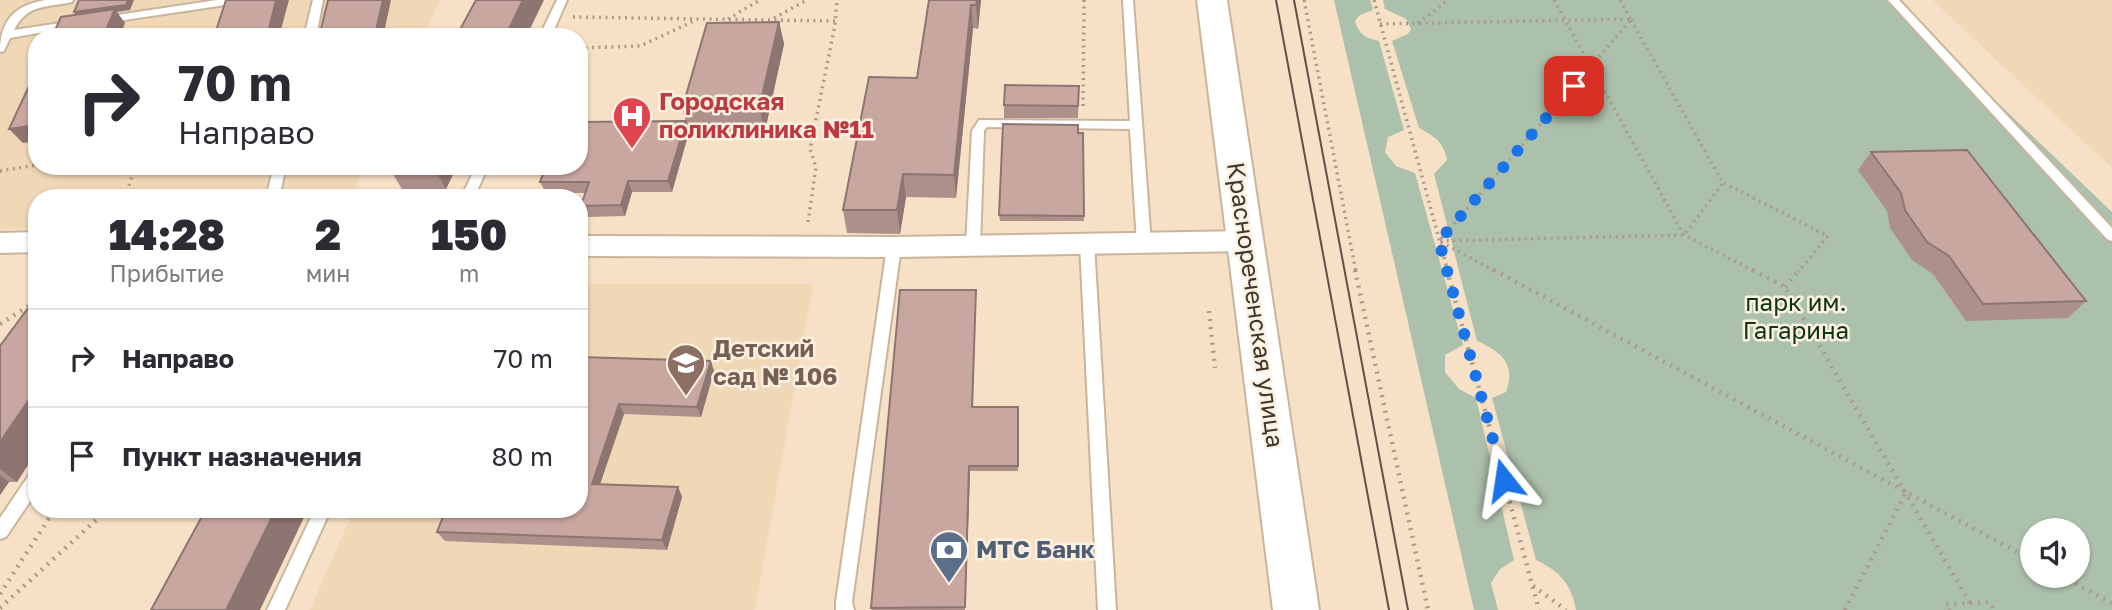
<!DOCTYPE html>
<html lang="ru">
<head>
<meta charset="utf-8">
<style>
  body { margin:0; font-family:"Golos Text",sans-serif; background:#f2f2f3; color:#2b2b33; height:100vh; display:flex; flex-direction:column; font-size:26px; white-space:nowrap }
  * { box-sizing:border-box; margin:0 }
  p { font-size:23px; color:#7c7c81 }
  .icon { flex:none; width:38px; height:38px; fill:none; stroke:currentColor; stroke-width:2; stroke-linecap:round; stroke-linejoin:round }
  .map { position:relative; flex:1; overflow:hidden }
  .sheet { position:absolute; left:28px; top:189px; width:560px; height:329px; display:flex; flex-direction:column; background:#fff; border-radius:28px; box-shadow:0 2px 5px #0004 }
  .sheet>* { flex:none }
  .hud { position:absolute; left:28px; top:28px; width:560px; height:147px; border-radius:28px; box-shadow:0 2px 5px #0004; background:#fff; color:#2b2b33; overflow:hidden }
  .fabs { position:absolute; left:2020px; top:518px; display:grid; gap:14px }
  .fabs a { display:grid; place-items:center; width:70px; height:70px; border-radius:50%; background:#fff; box-shadow:0 2px 5px #0004; font-size:35px }
  .pin { position:absolute; display:grid; place-items:center; width:60px; height:60px; color:#fff; margin:-30px; border-radius:14px; box-shadow:0 4px 10px #0006 }
  .me { position:absolute; width:77px; margin:-38px; rotate:345deg; stroke-linejoin:round; filter:drop-shadow(0 0 5px #0008) }
  .turn { display:flex; align-items:center; gap:24px; height:147px; padding:0 35px; font-size:32px }
  .turn .icon { width:91px; height:91px; stroke-width:2.5 }
  .turn b { display:block; font-size:49px; line-height:60px }
  .eta { display:flex; justify-content:space-evenly; align-items:center; height:119px; text-align:center }
  .eta b { font-size:42px; font-weight:800; line-height:49px }
  ul { padding:0; list-style:none }
  li { display:flex; align-items:center; gap:21px; height:98px; padding:0 35px; border-top:2px solid #e1e1e2 }
  li div { flex:1 }
  li b { display:block; font-size:26px }
  li em { font-style:normal }
  .map>svg:first-child { display:block }
  .built { fill:#f0d7b6 }
  .green { fill:#acc1ac; fill-rule:evenodd }
  .lines { fill:none; stroke-linecap:round; stroke-linejoin:round }
  .lane-casing { stroke:#c9b59c; stroke-width:4 }
  .street-casing { stroke:#c9b59c; stroke-width:4 }
  .primary-casing { stroke:#c9b59c; stroke-width:4 }
  .path-far1 { stroke:#aa9b87; stroke-width:3.5; stroke-dasharray:2 4.5; stroke-linecap:butt }
  .path { stroke:#aa9b87; stroke-width:4.5; stroke-dasharray:2 6; stroke-linecap:butt }
  .lane { fill:#fff; fill-rule:evenodd }
  .street { fill:#fff; fill-rule:evenodd }
  .primary { fill:#fff; fill-rule:evenodd }
  .tram { stroke:#5c5245; stroke-width:2 }
  .wall { fill:#ad908a }
  .shaded-wall { fill:#8d7571 }
  .building { fill:#c9a7a1; stroke:#8d7571; stroke-width:2 }
  .route { stroke:#1a73e8; stroke-width:12; stroke-dasharray:0 21.6 }
  .labels { text-anchor:middle; stroke-width:5; stroke-linejoin:round; paint-order:stroke }
  .health-label { font-size:24px; font-weight:bold; fill:#be3a42; stroke:#fcf0e0; text-anchor:start }
  .park-label { font-size:24px; fill:#0e3513; stroke:#fcf0e0 }
  .street-label { font-size:24px; fill:#3e362c; stroke:#fcf0e0 }
  .education-label { font-size:24px; font-weight:bold; fill:#785e54; stroke:#fcf0e0; text-anchor:start }
  .service-label { font-size:24px; font-weight:bold; fill:#4e5e75; stroke:#fcf0e0; text-anchor:start }
</style>
</head>
<body>
<div class="map">
<svg width="2112" height="610" viewBox="0 0 2112 610">
  <rect width="100%" height="100%" fill="#f6e1c7"/>
  <path class="built" d="M0 0H440L424 37H37V166H366L351 198H37V228L0 229Z
    M1933 0H2112V168L1945 12Z
    M579 284H813L755 610H310L354 509H579Z"/>
  <path class="green" d="M1334 0H1370L1373 10 1360 15 1355 21C1358 34 1367 39 1379 41L1404 130 1388 137 1385 152 1396 166 1415 173 1463 345 1445 355V372L1459 389 1476 398 1514 560 1500 569 1491 583 1498 610H1474Z
    M1383 0H1890L2112 212V610H1576C1572 584 1559 571 1536 560L1492 398 1506 392C1516 364 1502 352 1477 341L1434 174 1447 160C1444 142 1434 136 1419 128L1392 41 1408 34 1411 29 1406 19 1385 9ZM2032 530H2077V576H2032Z"/>
  <g class="lines">
    <g class="lane-casing">
      <path id="lane" d="M46 0H73L72 2C46 8 28 3 14 30L74 21 78 22V26L10 38 4 51 0 52C0 20 15 5 46 0Z
        M217 0H244L239 3 104 23 98 20 104 17Z
        M313 0H323L316 37H304Z
        M557 0H567L551 37H539Z
        M1123 0H1133L1151 244 1149 247H1139L1137 244 1130 129 987 127 984 131 980 245 978 248H968L966 245 972 131 979 120 1130 121Z
        M1888 0H1899L2112 228V241L2107 239Z
        M274 166H286L279 198H266Z
        M476 166H488L474 198H461Z
        M1087 239 1094 244 1116 610H1098L1080 244Z
        M894 242 901 247 852 602 854 610H836V602L887 247Z
        M37 470V491L6 537 0 539V518L31 472Z
        M315 509H331L285 610H267Z"/>
    </g>
    <g class="street-casing">
      <path id="street" d="M1246 231 1255 234 1259 241 1255 248 1246 251 894 257 579 256V236L894 237Z
        M37 232V252L0 253V233Z"/>
    </g>
    <g class="primary-casing">
      <path id="primary" d="M1197 0H1227L1319 610H1273Z"/>
    </g>
    <path class="path-far1" d="M1304 0 1356 272
      M1374 0 1448 272
      M1554 0 1684 235 1756 272
      M1620 0 1631 20
      M573 17 836 21
      M774 18 807 0
      M728 19 760 0
      M1631 20 1723 183 1684 235 1439 241Z
      M1418 23 1448 0
      M1380 24 1631 19
      M579 48 640 46 694 21
      M1083 106 1084 0
      M0 171 37 165
      M1724 183 1828 236 1798 272
      M125 198 135 166
      M808 222 816 167 810 149 835 25 837 0
      M1441 242 1497 272"/>
    <path class="path" d="M1355 270 1428 610
      M1447 270 1539 610
      M1494 270 2032 560
      M1753 270 1785 287 1970 603 1946 604 1949 610
      M1785 287 1799 270
      M1209 311 1215 368
      M0 324 37 301
      M2061 576 2112 603
      M1533 586 1566 610
      M0 594 55 509
      M1970 603 1989 602 1994 610
      M0 608 108 509
      M1845 610 1905 494"/>
    <use href="#lane" class="lane"/>
    <use href="#street" class="street"/>
    <use href="#primary" class="primary"/>
    <path class="tram" d="M1276 0 1389 610
      M1294 0 1408 610"/>
  </g>
  <path class="wall" d="M929 0H981L978 29 973 28 956 198 906 197 900 234 847 233 843 210 917 78Z
    M779 22 784 44 765 131 689 132 672 192H632L625 216 586 217 581 206 585 193H546L540 182 686 121 682 109Z
    M1079 86 1078 118H1004V105Z
    M1078 133H1083L1084 221H1000L999 215Z
    M1871 152 2086 301 2068 318 1966 321 1933 274 1912 260 1890 228 1887 211 1858 170Z
    M388 166H457L446 189H402Z
    M976 290 973 407H1018V471H970L965 610H872L871 608Z
    M37 296V451L17 482H9L0 495V346Z
    M579 357 714 371 701 417 624 414 600 484 678 487 682 497 667 550 445 541 437 532 579 509Z"/>
  <path class="shaded-wall" d="M128 0H134L130 10 117 12 125 23 120 37H103L78 18 74 12Z
    M276 0H289L279 37H267Z
    M383 0H391L383 37H322Z
    M523 0H544L526 37H505Z
    M977 0H981L978 29 976 5Z
    M971 5 973 28 956 198 954 175Z
    M779 22 784 44 765 131 759 109Z
    M686 121 689 132 672 192 668 181Z
    M37 125V141L23 143 9 129Z
    M433 166H457L446 189Z
    M903 174 906 197 900 234 897 210Z
    M628 181 632 192 625 216 621 205Z
    M711 361 714 371 701 417 697 407Z
    M37 388V451L17 482 0 469V442Z
    M619 404 624 414 597 493 592 484Z
    M969 466 970 471 965 610V607Z
    M0 475 9 482 0 495Z
    M678 487 682 497 667 550 662 540Z
    M276 509H308L260 610H226Z"/>
  <path class="building" d="M79 0H128L126 5 74 12Z
    M226 0H276L267 37H214Z
    M328 0H383L376 30 319 37Z
    M476 0H523L505 37H456Z
    M929 0H977L976 5H971L954 175 903 174 897 210H843L869 77 917 78Z
    M115 9 103 37H52L61 17Z
    M779 22 759 109H682L707 23Z
    M37 69V125L9 129Z
    M1005 85 1079 86 1078 106 1004 105Z
    M686 121 668 181H628L621 205 581 206 589 182H540L546 166H579V122Z
    M1003 124 1078 125V133H1083L1084 216 999 215Z
    M1967 150 2086 301 1983 304 1949 256 1927 242 1905 210 1901 193 1871 152Z
    M900 290H976L972 407H1018V466H969L965 607 871 608Z
    M37 296V388L0 442V346Z
    M579 357 711 361 697 407 619 404 592 484 678 487 662 540 437 532 446 509H579Z
    M206 509H276L226 610H151Z"/>
  <g class="lines">
    <path class="route" d="M1504 480 1439 241 1574 86"/>
  </g>
  <defs>
    <g id="hospital-pin" transform="scale(2.0125)"><path d="M0 17L-7.5 6A9.5 9.5 0 1 1 7.5 6Z" fill="#e0444e" stroke="#fcf0e0"/><path d="M-5-5h3v3.5h4V-5h3V5h-3V1.5h-4V5h-3Z" fill="#fff"/></g>
    <g id="school-pin" transform="scale(2.0125)"><path d="M0 17L-7.5 6A9.5 9.5 0 1 1 7.5 6Z" fill="#8d6e63" stroke="#fcf0e0"/><path d="M0-5L7-2L0 1L-7-2ZM-4 1L0 2.5L4 1V4Q0 6-4 4Z" fill="#fff"/></g>
    <g id="bank-pin" transform="scale(2.0125)"><path d="M0 17L-7.5 6A9.5 9.5 0 1 1 7.5 6Z" fill="#5c6f8a" stroke="#fcf0e0"/><path d="M-6-4H6V4H-6ZM0-2.3a2.3 2.3 0 1 0 0 4.6a2.3 2.3 0 1 0 0-4.6Z" fill="#fff"/></g>
  </defs>
  <g fill-rule="evenodd">
    <use href="#hospital-pin" x="632" y="116"/>
    <use href="#school-pin" x="686" y="363"/>
    <use href="#bank-pin" x="949" y="550"/>
  </g>
  <g class="labels">
    <g class="health-label">
      <text x="659" y="110">Городская<tspan x="659" dy="28">поликлиника №11</tspan></text>
    </g>
    <g class="park-label">
      <text x="1796" y="311">парк им.<tspan x="1796" dy="28">Гагарина</tspan></text>
    </g>
    <g class="street-label">
      <text transform="translate(1255 305) rotate(82)" y="8">Краснореченская улица</text>
    </g>
    <g class="education-label">
      <text x="713" y="357">Детский<tspan x="713" dy="28">сад № 106</tspan></text>
    </g>
    <g class="service-label">
      <text x="976" y="558">МТС Банк</text>
    </g>
  </g>
</svg>
<div class="fabs">
<a><svg class="icon" aria-label="sound" viewBox="0 0 24 24"><path d="M4 9h4l5-4v14l-5-4H4zM17 9q2 3 0 6"/></svg></a>
</div>
<div class="pin" style="left:1574px;top:86px;background:#d93025"><svg class="icon" aria-label="arrive" viewBox="0 0 24 24"><path d="M6 21V4h12l-3 4 3 4H6"/></svg></div>
<svg class="me" style="left:1504px;top:480px" viewBox="-20 -20 40 40"><path d="M0-17L14 15 0 8-14 15z" fill="#1a73e8" stroke="#fff" stroke-width="4"/></svg>
<div class="hud">
<div class="turn"><svg class="icon" aria-label="right" viewBox="0 0 24 24"><path d="M7 20v-9h11M14 6l5 5-5 5"/></svg><div><b>70 m</b>Направо</div></div>
</div>
<section class="sheet">
<div class="eta">
<div><b>14:28</b><p>Прибытие</p></div>
<div><b>2</b><p>мин</p></div>
<div><b>150</b><p>m</p></div>
</div>
<ul>
<li><svg class="icon" aria-label="right" viewBox="0 0 24 24"><path d="M7 20v-9h11M14 6l5 5-5 5"/></svg><div><b>Направо</b></div><em>70 m</em></li>
<li><svg class="icon" aria-label="arrive" viewBox="0 0 24 24"><path d="M6 21V4h12l-3 4 3 4H6"/></svg><div><b>Пункт назначения</b></div><em>80 m</em></li>
</ul>
</section>
</div>
</body>
</html>
